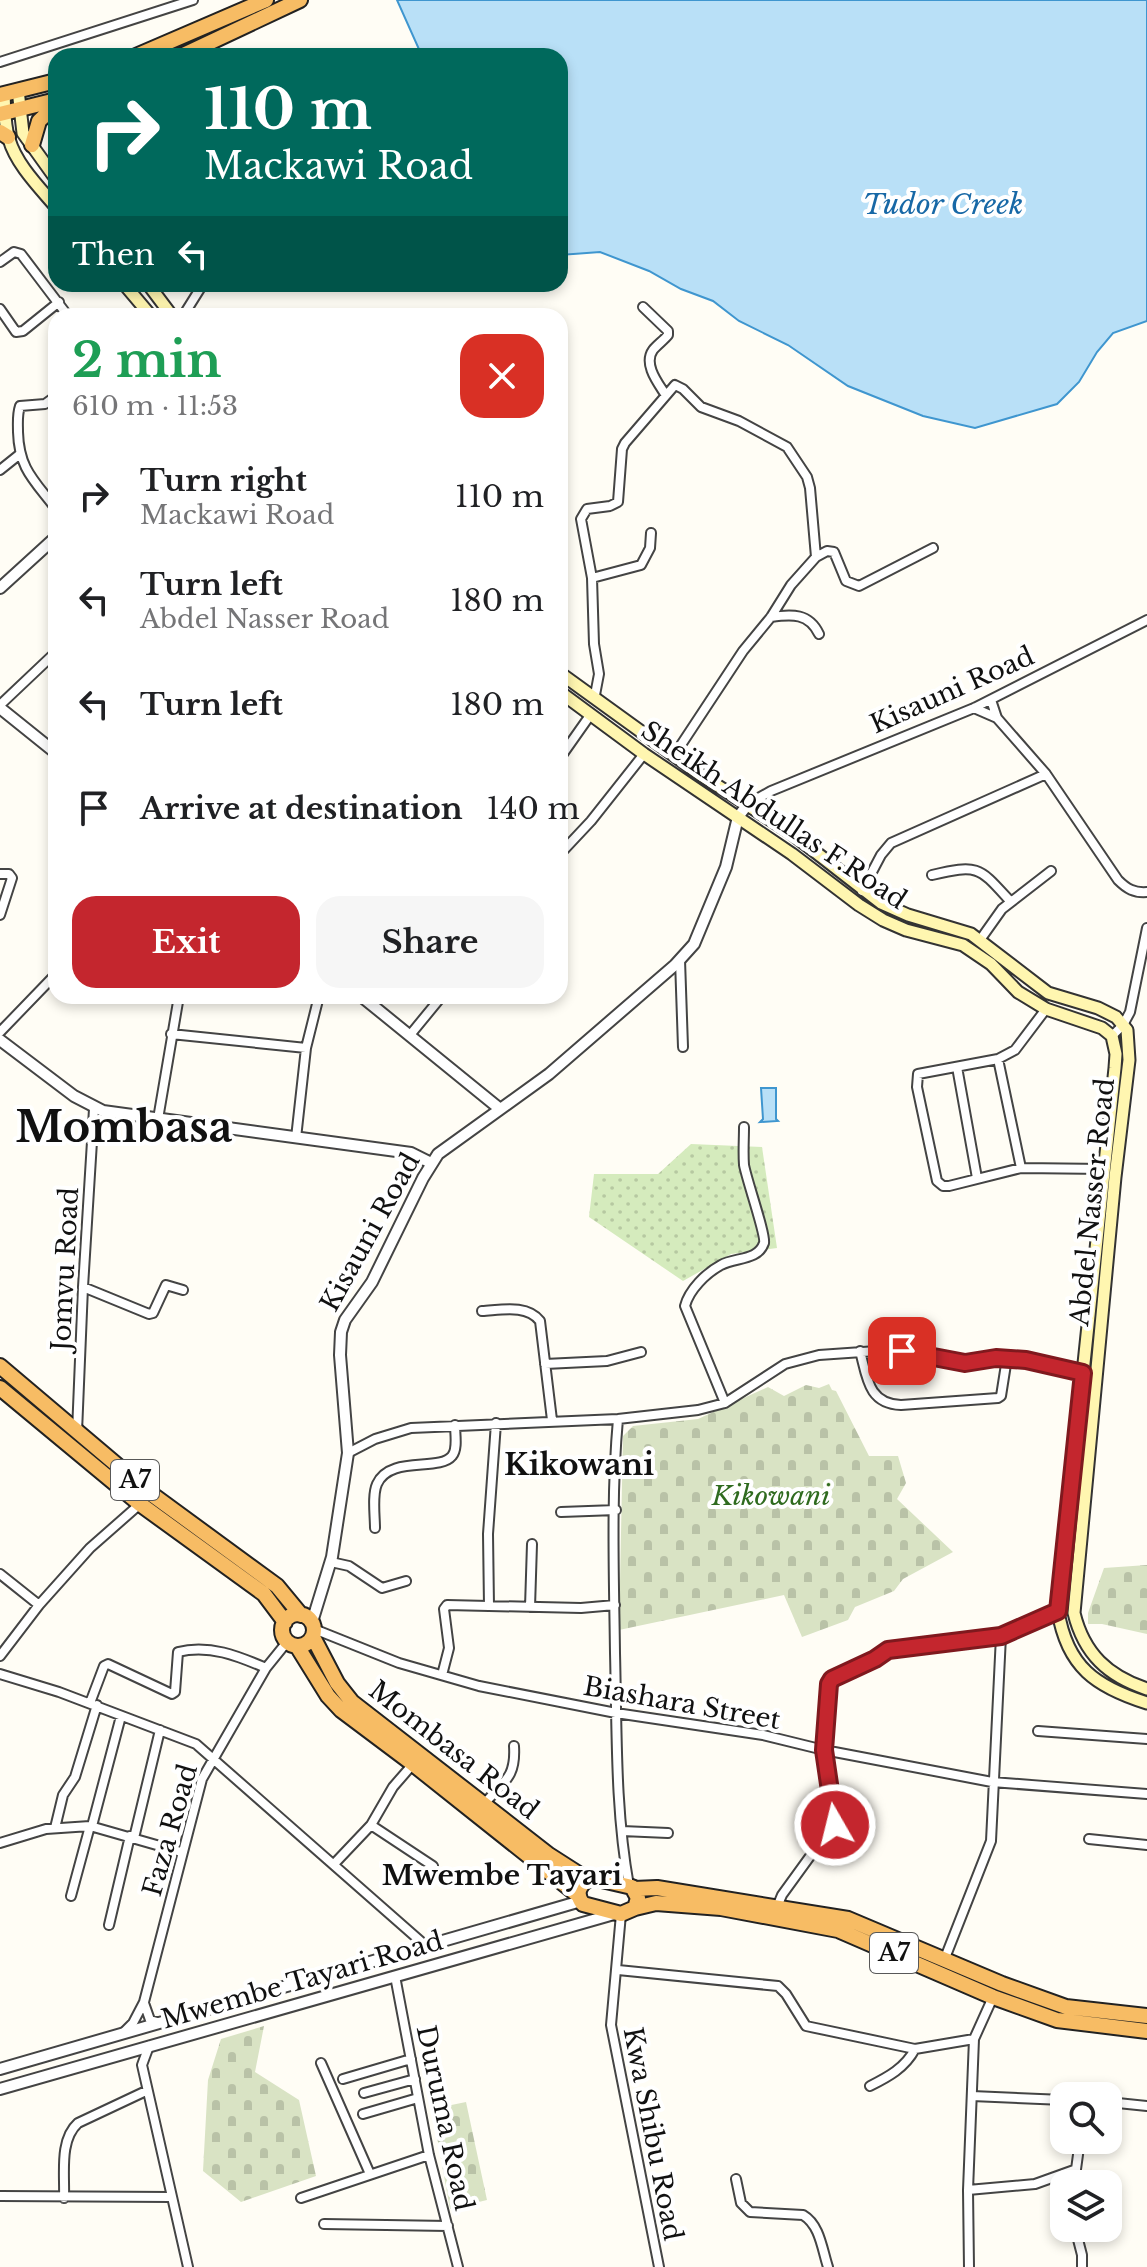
<!DOCTYPE html>
<meta charset="utf-8">
<style>
:root{--surface:#fff;--page:#f6f6f6;--text:#202124;--muted:#757577;--accent:#c4262e}
body{margin:0;font-family:"Libre Baskerville",serif;background:var(--page);color:var(--text);height:100vh;display:flex;flex-direction:column;font-size:30px;white-space:nowrap}
*{box-sizing:border-box;margin:0}
p{font-size:26px;color:var(--muted)}
.icon{flex:none;width:44px;height:44px;fill:none;stroke:currentColor;stroke-width:2;stroke-linecap:round;stroke-linejoin:round}
.map{position:relative;flex:1;overflow:hidden}
.sheet{position:absolute;left:48px;top:308px;width:520px;height:696px;display:flex;flex-direction:column;background:var(--surface);border-radius:24px;box-shadow:0 4px 12px #0003}
.sheet>*{flex:none}
.top-card{position:absolute;left:48px;top:48px;width:520px;height:244px;border-radius:24px;box-shadow:0 4px 12px #0003;background:#00695c;color:#fff;overflow:hidden}
.controls{position:absolute;left:1050px;top:2082px;display:grid;gap:16px}
.controls a{display:grid;place-items:center;width:72px;height:72px;border-radius:16px;background:var(--surface);box-shadow:0 4px 12px #0003;font-size:40px}
.pin{position:absolute;display:grid;place-items:center;width:68px;height:68px;color:#fff;margin:-34px;border-radius:16px;box-shadow:0 4px 12px #0006}
.me{position:absolute;width:88px;margin:-44px;rotate:352deg;stroke-linejoin:round;filter:drop-shadow(0 0 6px #0008)}
.turn{display:flex;align-items:center;gap:28px;height:168px;padding:0 24px;font-size:36px}
.turn .icon{width:104px;height:104px;stroke-width:2.5}
.turn b{display:block;font-size:56px;line-height:68px}
.then{display:flex;align-items:center;height:76px;padding:0 24px;background:#0003;gap:16px;font-size:30px}
.round{display:grid;place-items:center;flex:none;width:84px;height:84px;border-radius:24px;background:var(--page)}
.summary{display:flex;align-items:center;justify-content:space-between;height:136px;padding:0 24px}
h1{font-size:48px;font-weight:700;line-height:60px;color:#1e9e55}
.primary-button{display:flex;gap:16px;margin-top:auto;padding:16px 24px}
.primary-button a{flex:1;height:92px;border-radius:24px;background:var(--accent);color:#fff;font-size:32px;font-weight:700;line-height:92px;text-align:center}
.primary-button a+a{background:var(--page);color:var(--text)}
ul{padding:0;list-style:none}
li{display:flex;align-items:center;gap:24px;height:104px;padding:0 24px}
li div{flex:1}
li b{display:block;font-size:30px}
li em{font-style:normal}
.map>svg:first-child{display:block}
</style>
<div class="map">
<svg width="1147" height="2267" viewBox="0 0 1147 2267">
<defs>
<pattern id="grass-dots" width="8" height="8" patternUnits="userSpaceOnUse" patternTransform="scale(2)"><rect width="8" height="8" fill="#d5ebbd"/><path d="M2 2h.1M6 6h.1" fill="none" stroke="#b6c8a1" stroke-width="1.8" stroke-linecap="round"/></pattern>
<pattern id="cemetery-stones" width="16" height="16" patternUnits="userSpaceOnUse" patternTransform="scale(2)"><rect width="16" height="16" fill="#d9e3c4"/><path d="M2 7V4a2 2 0 0 1 4 0v3zM10 15v-3a2 2 0 0 1 4 0v3z" fill="#b9c2a7"/></pattern>
</defs>
<rect width="100%" height="100%" fill="#fffdf5"/>
<!-- grass -->
<path fill="url(#grass-dots)" d="M691,1144L762,1147L777,1248L731,1254L683,1281L589,1217L594,1174H658Z"/>
<!-- cemetery -->
<path fill="url(#cemetery-stones)" d="M829,1384L832,1390L836,1391L869,1456H898L906,1483L897,1499L953,1552L903,1579L894,1591L855,1607L848,1620L802,1637L784,1595L619,1630L623,1436L633,1426L698,1419L768,1387L784,1396L806,1385L819,1388Z
M1147,1565V1634L1102,1624H1088V1613L1104,1568Z
M264,2026L255,2072L299,2100L316,2176L241,2202L203,2171L208,2080L221,2039Z
M466,2102L487,2200L450,2209L432,2109Z"/>
<!-- water -->
<path fill="#b9e0f7" stroke="#3f96cf" stroke-width="2" d="M397,0H1147V321L1113,333L1097,352L1079,382L1057,404L975,428L923,416L848,386L788,345L739,321L713,301L681,289L649,271L600,252L560,255V56H422Z
M761,1088H776V1119L778,1121L760,1122L763,1119Z"/>
<g fill="none" stroke-linecap="round" stroke-linejoin="round">
<!-- minor casing -->
<g stroke="#444" stroke-width="12">
<path id="minor" d="M0,62L193,0
M0,262L14,252L21,254L68,316
M643,307L668,331V335C664,340 657,345 653,350C643,364 658,383 665,394
M0,309L16,332L23,331L59,302
M183,316L203,284
M56,396L45,404L20,406C17,415 18,423 18,432C19,469 34,480 56,509
M0,470L20,454
M592,578L641,565L650,548L651,533
M771,617C792,614 809,613 819,634
M595,695L599,674L594,644L592,578L581,519L587,509L610,506L618,502L622,449L625,443L675,385L683,389L701,407L739,421L787,447L807,477L810,488L816,557
M991,700L997,718L1046,774L1118,880C1127,889 1134,893 1147,892
M0,705L56,652
M974,708L997,718
M675,754L743,651L771,617L791,585L816,557L827,551L834,552L846,581L859,586L933,548
M560,758L591,714
M748,804L771,791L974,708L1147,620
M560,854L591,821L644,754
M0,874H9L12,878L0,915
M932,875C979,864 979,867 1010,901
M862,891L881,855L891,843L1046,774
M980,940L1002,909L1051,871
M680,960L683,1047
M1046,1009L1015,1050L998,1059L918,1074L917,1087L937,1181L943,1186H949L1021,1168L1105,1169
M0,1032L56,974
M171,1034L306,1048
M410,1035L442,996
M1112,1036L1123,1025L1130,1012L1147,928
M998,1059L1021,1168
M957,1067L977,1178
M158,1119L179,996
M296,1138L306,1048L319,996
M83,1287L149,1314L153,1313L166,1285L183,1290
M482,1311C501,1310 527,1304 540,1321L552,1420
M860,1351C867,1377 868,1404 901,1405L998,1398L1001,1396L1007,1358
M545,1364L607,1361L641,1352
M725,1403L685,1306C689,1290 706,1273 721,1265C735,1257 758,1261 764,1243C766,1235 747,1181 744,1165C743,1152 744,1140 744,1127
M618,1419C611,1496 614,1575 615,1653C617,1730 615,1809 629,1886
M77,1432L83,1287L94,1109
M348,1453L375,1439L411,1428L618,1419L698,1410L725,1403L785,1364L819,1355L891,1350L965,1363L1011,1358L1083,1373
M561,1512L616,1510
M375,1528C375,1516 372,1495 377,1484C390,1455 439,1472 452,1456C458,1449 455,1434 455,1425
M331,1562L349,1566L382,1588L406,1581
M0,1574L39,1605
M489,1606L488,1534L496,1423
M530,1607L532,1544
M314,1629L399,1663L479,1686L616,1713L763,1735L824,1750L992,1782L1147,1794
M0,1656L39,1605L90,1548L140,1504
M0,1674L59,1692L196,1744L426,1946
M442,1675L449,1648L444,1609L447,1605L581,1608L615,1605
M90,1703L104,1666L108,1664L172,1694L175,1692L178,1652C209,1644 238,1656 266,1668
M1038,1731L1147,1739
M484,1804C504,1781 516,1778 514,1746
M371,1825L433,1866
M92,1826L121,1716
M55,1828L63,1795L75,1777L97,1705
M622,1831L668,1833
M134,1838L160,1730
M1089,1839L1147,1845
M0,1843L46,1829L90,1826L181,1852
M334,1864L371,1825L393,1787L413,1764
M609,1882L625,1862
M71,1896L90,1826
M777,1907L782,1895L811,1855L835,1831L824,1750L829,1684L832,1679L875,1659L888,1650L1001,1636L1058,1611
M621,1914L611,2025L659,2267
M109,1925L130,1836
M945,1958L991,1841L1001,1636
M618,1970L778,1986L786,1994L806,2026L915,2049L974,2039
M395,1976L429,2155L458,2267
M144,2003L150,2020L161,2023
M123,2033L133,2023L144,2002L202,1779L266,1668L287,1642
M149,2046L142,2065L188,2267
M321,2063L370,2174
M343,2079L411,2059
M870,2086C888,2077 905,2068 915,2049
M364,2093L415,2079
M972,2096L1064,2100
M1108,2102L1147,2106
M363,2114L418,2098
M736,2179L741,2203L750,2212L803,2215C820,2225 822,2249 828,2267
M1074,2184L1080,2140
M968,2190L1035,2184L1074,2170
M0,2196L171,2197
M64,2198C65,2174 59,2140 78,2123L146,2091
M301,2198L429,2155
M324,2224L448,2226
M1075,2228L1082,2255V2267
M969,2267L968,2190L974,2039L993,1997"/>
</g>
<!-- tertiary casing -->
<g stroke="#444" stroke-width="14">
<path id="tertiary" d="M0,588L56,537
M0,708L56,753
M361,996L500,1109
M0,1040L74,1096L103,1111L411,1153L431,1163
M312,1622L332,1557L348,1453L340,1355L341,1332L345,1320L372,1282L423,1178L438,1154L549,1074L675,965L694,944L726,867L738,817L748,804
M0,2069L581,1901
M0,2089L614,1914"/>
</g>
<!-- secondary casing -->
<g stroke="#333" stroke-width="15">
<path id="secondary" d="M18,90L23,133L56,179
M4,94C5,109 4,125 9,139C16,164 39,187 56,207
M124,284L151,316
M148,284L172,316
M560,673L701,775L791,833L881,903L908,915L971,934L1048,993L1098,1008L1116,1017L1127,1030L1129,1060L1115,1177L1074,1613C1084,1654 1108,1676 1147,1689
M560,692L644,754L792,854L859,905L883,920L906,930L963,945L991,964L1018,992L1046,1009L1102,1028L1112,1036L1116,1054L1115,1068L1058,1611C1067,1667 1096,1687 1147,1703"/>
</g>
<!-- trunk casing -->
<g stroke="#222" stroke-width="18">
<path id="trunk" d="M136,56L266,0
M181,56L300,0
M0,95L56,81
M0,114L56,100
M0,132L8,137
M32,145L39,121L56,105
M0,1366L150,1493L277,1586L301,1615
M0,1388L140,1504L264,1594L285,1622
M282 1630a16 16 0 1 1 32 0a16 16 0 1 1-32 0Z
M313,1637L337,1683L352,1702L549,1855L588,1880
M297,1646L328,1696L341,1710L413,1764L579,1896
M593,1878L632,1887L638,1898L635,1908L621,1914L583,1904C574,1893 580,1882 593,1878Z
M634,1889L657,1888L848,1919L1002,1984L1066,2007L1147,2016
M635,1908L656,1903L721,1908L838,1930L993,1997L1057,2020L1147,2031"/>
</g>
<!-- minor -->
<use href="#minor" stroke="#fff" stroke-width="8"/>
<!-- tertiary -->
<use href="#tertiary" stroke="#fff" stroke-width="10"/>
<!-- secondary -->
<use href="#secondary" stroke="#fff6b0" stroke-width="11"/>
<!-- trunk -->
<use href="#trunk" stroke="#f7bc64" stroke-width="14"/>
</g>
<g fill="none" stroke-linecap="round" stroke-linejoin="round">
<!-- route casing -->
<g stroke="#7f191e" stroke-width="20">
<path id="route" d="M835,1825L824,1750L829,1684L832,1679L875,1659L888,1650L1001,1636L1058,1611L1083,1373L1026,1360L996,1358L965,1363L902,1351"/>
</g>
<!-- route -->
<use href="#route" stroke="#c4262e" stroke-width="14"/>
</g>
<g text-anchor="middle" stroke-width="8" stroke-linejoin="round" paint-order="stroke">
<!-- shield labels -->
<g fill="#fff" stroke="#585858" stroke-width="2">
<rect x="111" y="1460" width="48" height="40" rx="6"/>
<rect x="870" y="1933" width="48" height="40" rx="6"/>
</g>
<g font-size="24" font-weight="bold" fill="#111">
<text x="135" y="1488">A7</text>
<text x="894" y="1961">A7</text>
</g>
<!-- street labels -->
<g font-size="26" fill="#111" stroke="#fff">
<text transform="translate(952 690) rotate(-24)" y="9">Kisauni Road</text>
<text transform="translate(774 815) rotate(34)" y="9">Sheikh Abdullas F.Road</text>
<text transform="translate(1092 1202) rotate(-84)" y="9">Abdel Nasser Road</text>
<text transform="translate(370 1232) rotate(-61)" y="9">Kisauni Road</text>
<text transform="translate(65 1269) rotate(-87)" y="9">Jomvu Road</text>
<text transform="translate(682 1703) rotate(10)" y="9">Biashara Street</text>
<text transform="translate(454 1750) rotate(38)" y="9">Mombasa Road</text>
<text transform="translate(170 1830) rotate(-74)" y="9">Faza Road</text>
<text transform="translate(302 1980) rotate(-16)" y="9">Mwembe Tayari Road</text>
<text transform="translate(445 2118) rotate(78)" y="9">Duruma Road</text>
<text transform="translate(653 2134) rotate(79)" y="9">Kwa Shibu Road</text>
</g>
<!-- park labels -->
<g font-size="26" font-style="italic" fill="#2f6b1f" stroke="#fff">
<text x="771" y="1505">Kikowani</text>
</g>
<!-- water labels -->
<g font-size="28" font-style="italic" fill="#1768a6" stroke="#fff">
<text x="943" y="214">Tudor Creek</text>
</g>
<!-- neighbourhood labels -->
<g font-size="28" font-weight="bold" fill="#111" stroke="#fff">
<text x="502" y="1885">Mwembe Tayari</text>
</g>
<!-- quarter labels -->
<g font-size="30" font-weight="bold" fill="#111" stroke="#fff">
<text x="579" y="1475">Kikowani</text>
</g>
<!-- town labels -->
<g font-size="42" font-weight="bold" fill="#111" stroke="#fff">
<text x="124" y="1142">Mombasa</text>
</g>
</g>
</svg>
<div class="controls">
<a><svg class="icon" aria-label="search" viewBox="0 0 24 24"><circle cx="10" cy="10" r="6"/><path d="M15 15l6 6"/></svg></a>
<a><svg class="icon" aria-label="layers" viewBox="0 0 24 24"><path d="M12 4l9 5-9 5-9-5zM3 14l9 5 9-5"/></svg></a>
</div>
<div class="pin" style="left:902px;top:1351px;background:#d93025"><svg class="icon" aria-label="arrive" viewBox="0 0 24 24"><path d="M6 21V4h12l-3 4 3 4H6"/></svg></div>
<svg class="me" style="left:835px;top:1825px" viewBox="-20 -20 40 40"><circle r="17" fill="#c4262e" stroke="#fff" stroke-width="3"/><path d="M0-11L8 9 0 5-8 9z" fill="#fff"/></svg>
<div class="top-card">
<div class="turn"><svg class="icon" aria-label="right" viewBox="0 0 24 24"><path d="M7 20v-9h11M14 6l5 5-5 5"/></svg><div><b>110 m</b>Mackawi Road</div></div>
<div class="then">Then<svg class="icon" aria-label="left" viewBox="0 0 24 24"><path d="M17 20v-9H6M10 6l-5 5 5 5"/></svg></div>
</div>
<section class="sheet">
<div class="summary"><div><h1>2 min</h1><p>610 m · 11:53</p></div><a class="round" style="background:#d93025;color:#fff"><svg class="icon" aria-label="close" viewBox="0 0 24 24"><path d="M6 6l12 12M18 6L6 18"/></svg></a></div>
<ul>
<li><svg class="icon" aria-label="right" viewBox="0 0 24 24"><path d="M7 20v-9h11M14 6l5 5-5 5"/></svg><div><b>Turn right</b><p>Mackawi Road</p></div><em>110 m</em></li>
<li><svg class="icon" aria-label="left" viewBox="0 0 24 24"><path d="M17 20v-9H6M10 6l-5 5 5 5"/></svg><div><b>Turn left</b><p>Abdel Nasser Road</p></div><em>180 m</em></li>
<li><svg class="icon" aria-label="left" viewBox="0 0 24 24"><path d="M17 20v-9H6M10 6l-5 5 5 5"/></svg><div><b>Turn left</b></div><em>180 m</em></li>
<li><svg class="icon" aria-label="arrive" viewBox="0 0 24 24"><path d="M6 21V4h12l-3 4 3 4H6"/></svg><div><b>Arrive at destination</b></div><em>140 m</em></li>
</ul>
<div class="primary-button"><a>Exit</a><a>Share</a></div>
</section>
</div>
